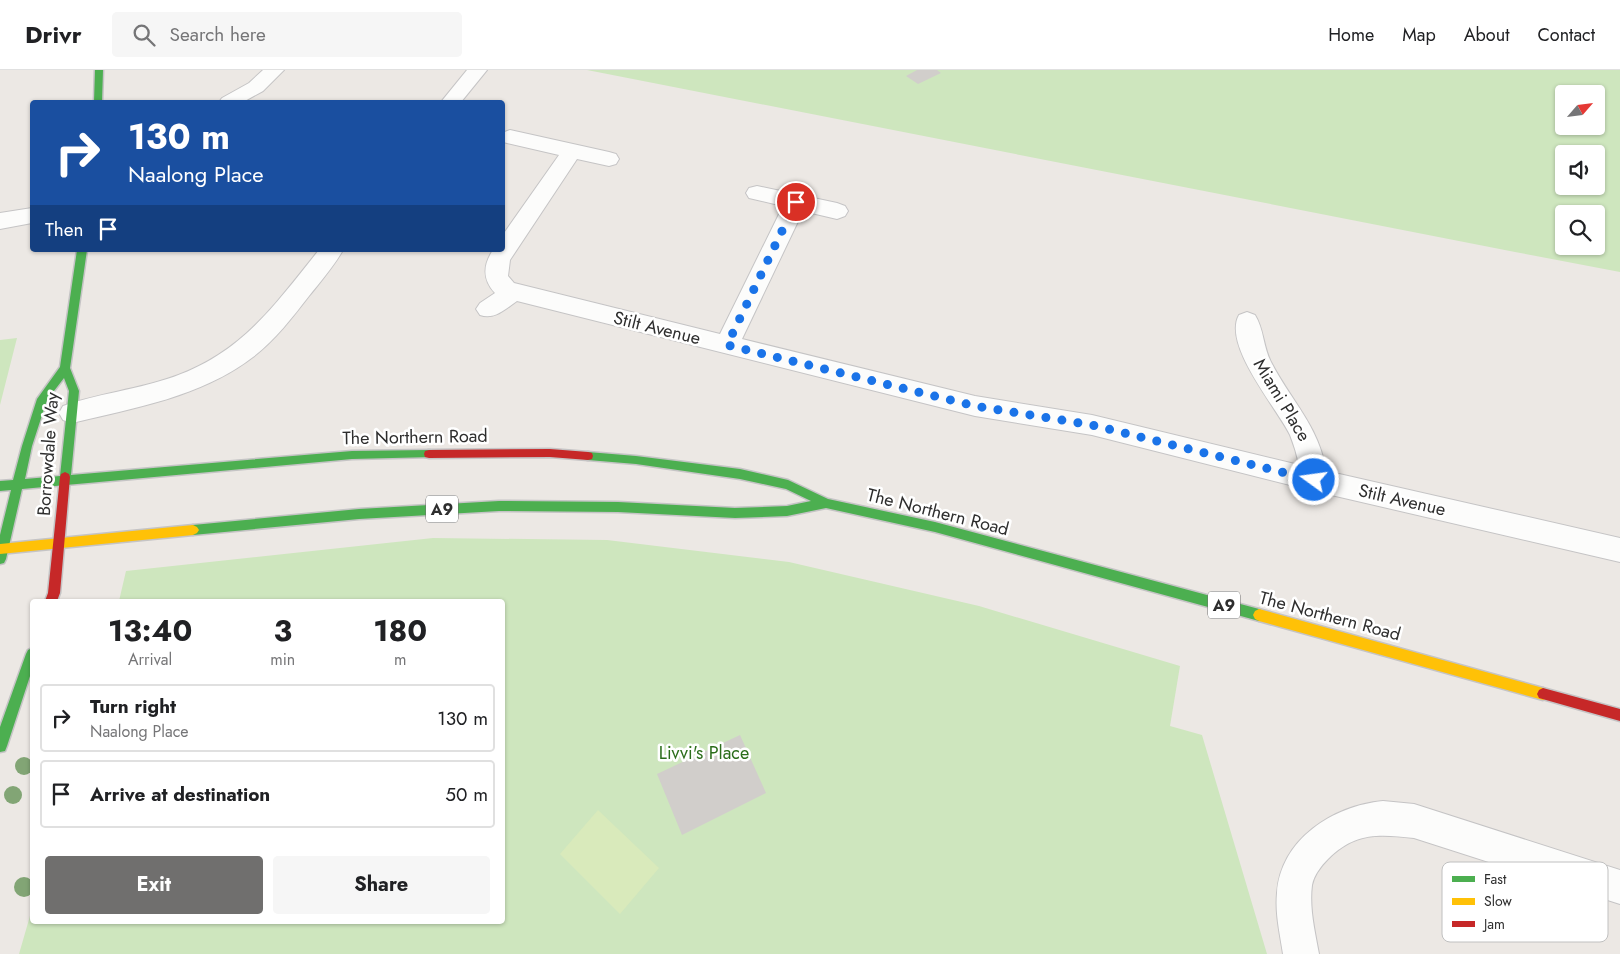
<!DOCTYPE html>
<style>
:root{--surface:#fff;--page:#f6f6f6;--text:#202124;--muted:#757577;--line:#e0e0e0;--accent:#706f6e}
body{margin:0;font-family:Jost,sans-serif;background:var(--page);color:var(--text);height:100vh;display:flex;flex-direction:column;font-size:19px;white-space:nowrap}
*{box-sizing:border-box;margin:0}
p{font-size:16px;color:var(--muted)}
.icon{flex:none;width:28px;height:28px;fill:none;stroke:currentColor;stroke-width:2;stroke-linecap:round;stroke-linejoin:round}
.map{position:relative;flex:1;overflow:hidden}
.drawer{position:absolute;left:30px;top:529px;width:475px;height:325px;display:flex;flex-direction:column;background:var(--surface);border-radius:5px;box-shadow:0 1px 4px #0004}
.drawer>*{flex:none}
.banner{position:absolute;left:30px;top:30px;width:475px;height:152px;border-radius:5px;box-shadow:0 1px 4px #0004;background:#1a4fa0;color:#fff;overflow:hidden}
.needle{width:32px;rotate:62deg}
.tools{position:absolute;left:1555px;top:15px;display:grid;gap:10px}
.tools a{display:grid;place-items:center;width:50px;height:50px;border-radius:5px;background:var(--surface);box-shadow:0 1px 4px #0004;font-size:25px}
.pin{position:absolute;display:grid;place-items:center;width:42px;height:42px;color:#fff;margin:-21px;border:2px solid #fff;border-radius:50%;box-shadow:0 1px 5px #0007}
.me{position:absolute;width:55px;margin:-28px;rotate:284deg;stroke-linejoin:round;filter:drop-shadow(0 0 4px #0008)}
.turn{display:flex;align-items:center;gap:18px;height:105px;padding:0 15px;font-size:22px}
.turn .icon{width:65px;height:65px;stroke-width:2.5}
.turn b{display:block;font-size:35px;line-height:42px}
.then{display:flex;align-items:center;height:48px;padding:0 15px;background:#0003;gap:10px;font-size:19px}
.eta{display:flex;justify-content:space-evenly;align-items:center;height:85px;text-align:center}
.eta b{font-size:30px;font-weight:700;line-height:35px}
.button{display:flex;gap:10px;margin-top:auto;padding:10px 15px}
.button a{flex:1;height:58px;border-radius:5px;background:var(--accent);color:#fff;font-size:20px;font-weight:700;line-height:58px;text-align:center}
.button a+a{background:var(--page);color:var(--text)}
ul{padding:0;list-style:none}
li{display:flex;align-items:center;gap:15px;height:68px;margin:0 10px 8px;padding:0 5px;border:2px solid var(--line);border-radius:5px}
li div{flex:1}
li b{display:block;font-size:19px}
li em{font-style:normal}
header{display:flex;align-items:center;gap:30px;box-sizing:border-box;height:70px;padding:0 25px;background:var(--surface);border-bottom:1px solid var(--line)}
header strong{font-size:24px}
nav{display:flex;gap:28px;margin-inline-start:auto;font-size:18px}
.search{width:350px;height:45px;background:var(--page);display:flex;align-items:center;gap:12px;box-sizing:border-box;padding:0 18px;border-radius:5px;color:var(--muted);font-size:19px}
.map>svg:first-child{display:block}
</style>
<header>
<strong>Drivr</strong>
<div class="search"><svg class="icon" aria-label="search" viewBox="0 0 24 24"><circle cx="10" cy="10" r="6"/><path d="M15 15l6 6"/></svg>Search here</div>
<nav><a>Home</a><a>Map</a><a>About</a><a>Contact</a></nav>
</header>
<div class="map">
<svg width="1620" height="884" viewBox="0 0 1620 884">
<rect width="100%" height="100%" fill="#ece8e4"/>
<!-- green -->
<path fill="#cee6be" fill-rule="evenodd" d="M587,0H1620V202L1515,182ZM1564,24H1596V56H1564ZM1564,84H1596V116H1564ZM1564,144H1596V176H1564Z
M17,268L0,335V270Z
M433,468L607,470L789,492L979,536L1180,596L1170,656L1202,665L1267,884H19L32,839V851H502V531H119L126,501Z"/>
<!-- pitch -->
<path fill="#d9eabb" d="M598,740L659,798L620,844L560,784Z"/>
<!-- building -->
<path fill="#d1cecb" d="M917,0H937L941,3L918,14L906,6Z
M740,665L766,723L682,765L657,704Z"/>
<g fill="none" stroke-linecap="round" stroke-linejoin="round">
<!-- street casing -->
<g stroke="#c5c4c5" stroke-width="2">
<path id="street" d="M263,0H284L263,21L243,32H219L222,28L249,13Z
M467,0H487L461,32H441Z
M510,60L609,82L616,84L619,89L616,94L609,96L577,89L510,190L508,206L514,213L720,264L783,136L749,128L746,123L749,118L757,116L837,133L845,136L848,141L845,146L837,149L803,141L742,269L975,326L1092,345L1299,395C1297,385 1294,375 1290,365C1277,338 1222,275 1239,245L1247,242L1255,245C1264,259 1263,277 1271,292C1291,331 1319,356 1326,401L1620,468V492L1314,421L1092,365L975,346L517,231C505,239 495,250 480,245L476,239L480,233L495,223C482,209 483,195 493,180H502V166L559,85L503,72L502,63Z
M32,138V153L0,159V143Z
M319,180H343C334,196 321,211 309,226C292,248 275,270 253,287C201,327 134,338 72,353L63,350L59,343L63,336C97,324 133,320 167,309C241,285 273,237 319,180Z
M1383,731L1414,734L1620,800V834L1414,768C1379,764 1355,762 1328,789C1321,796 1314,805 1312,815C1309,838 1315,862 1319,884H1283C1280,864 1275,844 1277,823C1281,769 1333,736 1383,731Z"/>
</g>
<!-- fast casing -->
<g stroke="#c5c4c5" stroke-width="3">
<path id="fast" d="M95,0H103L102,32H94Z
M77,180H87L70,298L79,321L71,405L352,381L429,380L433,381L434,384L433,387L352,389L22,419L6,489L4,493L0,494V465L11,420L0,421V411L13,410L22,376L37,329L60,297ZM64,308L69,321L60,406L25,409L32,376L47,330Z
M588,382L636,386L740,399L788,410L828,429L935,452L1259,539L1263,541L1265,545L1263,549L1259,551L935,462L826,438L787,446L735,448L618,442L499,441L359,449L193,465L189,463L187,460L189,457L193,455L359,439L499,431L618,432L735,438L787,436L811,431L786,419L740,409L636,394L588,390L584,389L583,386L584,383Z
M32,578V600L7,676L5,681L0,682V657L26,584L28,580Z"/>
</g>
<!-- slow casing -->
<g stroke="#c5c4c5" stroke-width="3">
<path id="slow" d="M193,455L197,457L199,460L197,463L193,465L0,484V474Z
M1259,539L1543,618L1547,620L1549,624L1547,628L1543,630L1259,551L1255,549L1253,545L1255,541Z"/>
</g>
<!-- jam casing -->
<g stroke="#c5c4c5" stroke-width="3">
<path id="jam" d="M550,379L588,382L592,383L593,386L592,389L588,390L550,387L429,388L425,387L424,384L425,381L429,380Z
M65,402L69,404L70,407L60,523L57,531H45L48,523L60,407L61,404Z
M1543,618L1620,639V651L1539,628L1537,624L1539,620Z"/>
</g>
<!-- street -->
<use href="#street" fill="#fcfcfb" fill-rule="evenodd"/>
<!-- fast -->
<use href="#fast" fill="#4caf50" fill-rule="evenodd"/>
<!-- slow -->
<use href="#slow" fill="#ffc107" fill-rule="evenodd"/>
<!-- jam -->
<use href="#jam" fill="#c62828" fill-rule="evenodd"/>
</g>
<!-- trees -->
<g fill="#82a575">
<circle cx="24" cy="696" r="9"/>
<circle cx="13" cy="725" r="9"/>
<circle cx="24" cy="817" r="10"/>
</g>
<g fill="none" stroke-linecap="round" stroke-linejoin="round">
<!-- route -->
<path stroke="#1a73e8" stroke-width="9" stroke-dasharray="0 16.2" d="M796,132L727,275L975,336L1092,355L1314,410"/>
</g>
<g text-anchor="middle" stroke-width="5" stroke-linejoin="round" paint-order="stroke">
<!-- shield labels -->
<g fill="#fff" stroke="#6d6d6d" stroke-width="1">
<rect x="426" y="425.5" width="32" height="27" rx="4"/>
<rect x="1208" y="521.5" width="32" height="27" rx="4"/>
</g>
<g font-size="16" font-weight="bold" fill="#2e2e2e">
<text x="442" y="445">A9</text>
<text x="1224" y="541">A9</text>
</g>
<!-- street labels -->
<g font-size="18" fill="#2e2e2e" stroke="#fff">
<text transform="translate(657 258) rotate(14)" y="6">Stilt Avenue</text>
<text transform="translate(1282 330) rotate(59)" y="6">Miami Place</text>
<text transform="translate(415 367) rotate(-1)" y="6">The Northern Road</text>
<text transform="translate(48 384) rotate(-86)" y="6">Borrowdale Way</text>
<text transform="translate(1402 430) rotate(13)" y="6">Stilt Avenue</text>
<text transform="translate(938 442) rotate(14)" y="6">The Northern Road</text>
<text transform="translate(1330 546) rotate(15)" y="6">The Northern Road</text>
</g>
<!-- park labels -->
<g font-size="18" fill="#2c6e1b" stroke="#fff">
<text x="704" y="689">Livvi's Place</text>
</g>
</g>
<!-- legend -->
<rect x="1442" y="792" width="166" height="80" rx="8" fill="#fff" stroke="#c0c0c0" stroke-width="1"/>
<rect x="1452" y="806" width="23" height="6" fill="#4caf50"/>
<rect x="1452" y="828" width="23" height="7" fill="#ffc107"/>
<rect x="1452" y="851" width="23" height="6" fill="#c62828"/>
<g font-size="14" fill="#2e2e2e">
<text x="1484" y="814">Fast</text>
<text x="1484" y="836">Slow</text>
<text x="1484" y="859">Jam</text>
</g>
</svg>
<div class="tools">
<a><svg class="needle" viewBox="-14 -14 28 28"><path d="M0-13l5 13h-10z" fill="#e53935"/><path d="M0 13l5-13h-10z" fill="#757577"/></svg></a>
<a><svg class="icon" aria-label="sound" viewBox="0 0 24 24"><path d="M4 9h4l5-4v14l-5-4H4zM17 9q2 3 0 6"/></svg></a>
<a><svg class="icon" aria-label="search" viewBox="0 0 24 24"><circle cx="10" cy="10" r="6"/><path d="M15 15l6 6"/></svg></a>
</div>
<div class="pin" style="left:796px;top:132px;background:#d93025"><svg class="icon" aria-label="arrive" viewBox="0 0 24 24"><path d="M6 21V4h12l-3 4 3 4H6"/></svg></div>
<svg class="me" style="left:1314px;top:410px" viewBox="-20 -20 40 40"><circle r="17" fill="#1a73e8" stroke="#fff" stroke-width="3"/><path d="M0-11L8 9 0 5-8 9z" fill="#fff"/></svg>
<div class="banner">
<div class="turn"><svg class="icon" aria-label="right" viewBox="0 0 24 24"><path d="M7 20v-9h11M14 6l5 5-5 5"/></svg><div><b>130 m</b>Naalong Place</div></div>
<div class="then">Then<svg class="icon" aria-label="arrive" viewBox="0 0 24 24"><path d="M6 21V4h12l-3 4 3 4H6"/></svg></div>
</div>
<section class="drawer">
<div class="eta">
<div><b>13:40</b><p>Arrival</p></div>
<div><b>3</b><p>min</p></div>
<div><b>180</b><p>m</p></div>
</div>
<ul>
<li><svg class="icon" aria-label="right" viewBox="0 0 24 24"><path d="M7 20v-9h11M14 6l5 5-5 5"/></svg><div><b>Turn right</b><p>Naalong Place</p></div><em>130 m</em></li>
<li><svg class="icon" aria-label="arrive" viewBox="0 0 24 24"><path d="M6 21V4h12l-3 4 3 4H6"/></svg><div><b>Arrive at destination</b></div><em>50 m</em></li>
</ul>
<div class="button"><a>Exit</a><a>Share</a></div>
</section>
</div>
